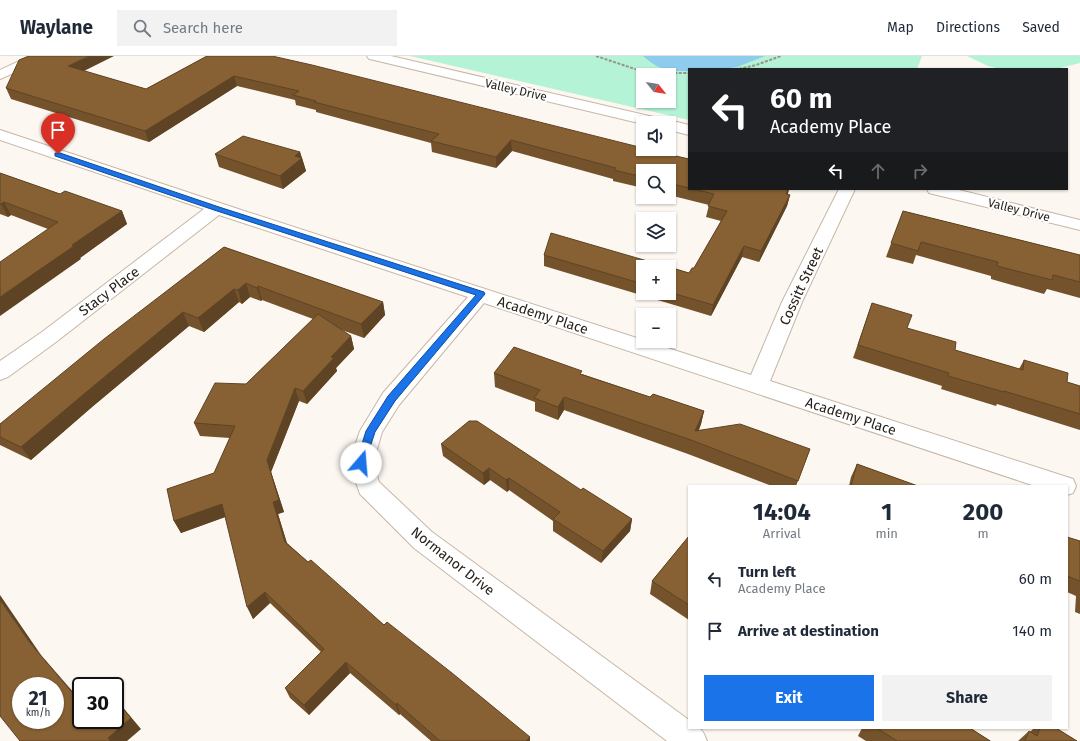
<!DOCTYPE html>
<meta charset="utf-8">
<style>
:root{--surface:#fff;--page:#f2f2f3;--text:#1f2937;--muted:#747a83;--line:#e0e1e3;--accent:#1a73e8}
body{margin:0;font-family:"Fira Sans",sans-serif;background:var(--page);color:var(--text);height:100vh;display:flex;flex-direction:column;font-size:15px;white-space:nowrap}
*{box-sizing:border-box;margin:0}
p{font-size:13px;color:var(--muted)}
.icon{flex:none;width:22px;height:22px;fill:none;stroke:currentColor;stroke-width:2;stroke-linecap:round;stroke-linejoin:round}
.map{position:relative;flex:1;overflow:hidden}
.sheet{position:absolute;left:688px;top:429px;width:380px;height:244px;display:flex;flex-direction:column;background:var(--surface);border-radius:0px;box-shadow:0 1px 3px #0004}
.sheet>*{flex:none}
.banner{position:absolute;left:688px;top:12px;width:380px;height:122px;border-radius:0px;box-shadow:0 1px 3px #0004;background:#202124;color:#fff;overflow:hidden}
.needle{width:26px;rotate:120deg}
.fabs{position:absolute;left:636px;top:12px;display:grid;gap:8px}
.fabs a{display:grid;place-items:center;width:40px;height:40px;border-radius:0px;background:var(--surface);box-shadow:0 1px 3px #0004;font-size:20px}
.speed{position:absolute;left:12px;top:621px;display:flex;gap:8px;font-size:20px;font-weight:700;text-align:center}
.speed>*{display:grid;place-content:center;width:52px;height:52px;border-radius:50%;background:var(--surface);box-shadow:0 1px 3px #0004;line-height:1}
.speed small{font-size:10px;font-weight:400}
.speed .limit{border:2px solid #111;border-radius:6px;background:#fff;color:#111}
.pin{position:absolute;display:grid;place-items:center;width:34px;height:34px;color:#fff;margin:-41px -17px;border-radius:50% 50% 50% 0;rotate:-45deg;box-shadow:0 0 4px #0007}
.pin .icon{rotate:45deg}
.me{position:absolute;width:44px;margin:-22px;rotate:18deg;stroke-linejoin:round;filter:drop-shadow(0 0 3px #0008)}
.turn{display:flex;align-items:center;gap:14px;height:84px;padding:0 16px;font-size:18px}
.turn .icon{width:52px;height:52px;stroke-width:2.5}
.turn b{display:block;font-size:28px;line-height:34px}
.lanes{display:flex;align-items:center;height:38px;padding:0 16px;background:#0003;justify-content:center;gap:20px;direction:ltr}
.lanes .off{opacity:.35}
.eta{display:flex;justify-content:space-evenly;align-items:center;height:68px;text-align:center}
.eta b{font-size:24px;font-weight:700;line-height:28px}
.action{display:flex;gap:8px;margin-top:auto;padding:8px 16px}
.action a{flex:1;height:46px;border-radius:0px;background:var(--accent);color:#fff;font-size:16px;font-weight:700;line-height:46px;text-align:center}
.action a+a{background:var(--page);color:var(--text)}
ul{padding:0;list-style:none}
li{display:flex;align-items:center;gap:12px;height:52px;padding:0 16px}
li div{flex:1}
li b{display:block;font-size:15px}
li em{font-style:normal}
header{display:flex;align-items:center;gap:24px;box-sizing:border-box;height:56px;padding:0 20px;background:var(--surface);border-bottom:1px solid var(--line)}
header strong{font-size:19px}
nav{display:flex;gap:22px;margin-inline-start:auto;font-size:14px}
.search{width:280px;height:36px;background:var(--page);display:flex;align-items:center;gap:10px;box-sizing:border-box;padding:0 14px;border-radius:0px;color:var(--muted);font-size:15px}
.map>svg:first-child{display:block}
</style>
<header>
<strong>Waylane</strong>
<div class="search"><svg class="icon" aria-label="search" viewBox="0 0 24 24"><circle cx="10" cy="10" r="6"/><path d="M15 15l6 6"/></svg>Search here</div>
<nav><a>Map</a><a>Directions</a><a>Saved</a></nav>
</header>
<div class="map">
<svg width="1080" height="685" viewBox="0 0 1080 685">
<rect width="100%" height="100%" fill="#fdf7f1"/>
<!-- green -->
<path fill="#b4f3d5" fill-rule="evenodd" d="M410,0H922L917,13H689V64ZM643,19H669V45H643Z
M967,0H1080V7L1056,13H1000L988,10Z"/>
<!-- water -->
<path fill="#8ecced" d="M643,0H765L737,11L721,13H689V15C666,15 661,15 643,0Z"/>
<g fill="none" stroke-linecap="round" stroke-linejoin="round">
<!-- minor casing -->
<g stroke="#c6b7a7" stroke-width="2">
<path id="minor" d="M30,0H48L46,3L0,23V14Z
M0,74L223,148L751,319L782,246L839,133H855L802,246L770,325L1073,423L1076,430L1073,437L1067,439V430H1035L484,247L399,349L382,376L373,407L379,426L432,476L689,664V672C703,672 702,673 707,685H667L414,492L360,438L349,407L360,375L383,337L468,241L219,159L56,286L8,321L0,324V305L42,276L204,153L0,84Z"/>
</g>
<!-- secondary casing -->
<g stroke="#c6b7a7" stroke-width="2">
<path id="secondary" d="M367,0H391L658,62L665,66L669,64L689,69V79L669,74V67L643,68L374,4L369,3Z
M927,133H955L1080,164V174L929,137Z"/>
</g>
<!-- path -->
<path stroke="#98938d" stroke-width="2" stroke-dasharray="3 1.5" stroke-linecap="butt" d="M596,0L647,17H689
M739,13L756,9L781,0"/>
<!-- minor -->
<use href="#minor" fill="#fff" fill-rule="evenodd"/>
<!-- secondary -->
<use href="#secondary" fill="#fff" fill-rule="evenodd"/>
</g>
<!-- wall -->
<path fill="#74532c" d="M207,0L643,92L689,103V133H789L788,138L790,139L787,150L759,206L742,201L711,260L544,210V199L643,211V237H669V211L689,217L694,212L721,165L706,161L709,149L669,139V115H643V132L613,125V123L512,95L496,112L432,96L431,87L316,56V54L296,49L295,44L237,30L149,86L11,43L6,32L84,15L146,33Z
M300,96L302,102L306,115L283,133L219,111L215,98Z
M0,117L60,138L122,155L127,168L80,202L81,203L48,173L11,159L8,161L0,158Z
M903,155L1080,199V242L1047,233L1044,238L991,223V220L916,199L913,208L886,201Z
M224,191L383,246L385,259L364,282L339,273L351,280L354,293L336,312L337,315L307,348L299,345L271,416L284,456L278,458L287,487L308,506L384,569L530,685H431L400,658L399,659L350,617L309,659L290,642L285,632L321,596L270,547L253,563L225,461L181,477L174,465L214,417L230,382L200,380L194,367L246,328L313,263L262,244L261,245L250,241L242,248L239,246L204,276L189,270L92,351L31,404L0,389V368Z
M872,247L907,272L955,294L1019,313L1024,304L1067,326L1080,330V374L997,348L996,350L941,333L942,330L853,302Z
M494,317L582,318L650,341L704,355L701,368L699,374L810,393L796,430H772L688,398L564,354L558,364L535,355V346L495,331Z
M441,388L581,434L632,463L630,475L601,507L553,475V465L509,434L507,436L490,424L484,429L443,400Z
M857,408L918,430H849L851,421Z
M689,480V564L650,538L652,525Z
M1067,481L1080,485V558L1075,556L1076,540L1067,536Z
M862,672H970L991,685H866L858,680Z
M1034,672H1056L1077,685H1018L1029,675L1030,676Z"/>
<!-- shaded-wall -->
<path fill="#5e4424" d="M89,0H114L72,21L68,10Z
M234,20L237,30L149,86L145,75Z
M511,84L512,95L496,112V101Z
M300,96L302,103V102L306,115L283,133L280,120L295,100Z
M788,133H789L787,140L786,138Z
M790,139L787,150L759,206L761,195Z
M4,146L11,159L8,161L1,148Z
M122,155L127,168L80,202L81,203L0,260V241L72,189Z
M744,190L742,201L711,260L713,249Z
M246,227L250,241L242,248L238,234Z
M258,230L262,244L261,245L257,232Z
M234,233L239,246L204,276L198,262Z
M383,246L385,259L364,282L361,268Z
M183,256L189,270L92,351L31,404L21,391L84,338Z
M351,280L354,293L336,312L337,315L307,348L303,335L331,301Z
M295,332L299,345L271,416L284,456L278,458L290,498L285,486L273,446L267,404Z
M564,341V354L558,364V351Z
M704,355L701,368L694,385L695,375Z
M489,412L490,424L484,429L483,417Z
M509,422V434L507,436L506,424Z
M222,448L228,460L181,477L174,465Z
M632,463L630,475L601,507L603,495Z
M265,536L270,547L253,563L247,551Z
M0,539L41,599L81,645V647L30,587L0,544Z
M346,606L350,617L309,659L304,649Z
M397,647L400,658L399,659L396,649Z
M120,648L141,673L127,685H110L108,682Z
M530,681V685H526Z"/>
<!-- building -->
<path fill="#876133" stroke="#5e4424" fill-rule="evenodd" d="M29,0H89L68,10L146,33L207,0H272L312,9L643,92V93H645L689,103V132L669,127V115H643V121L614,114L616,112L511,84L496,101L431,85L439,78L314,46L316,45L293,39L299,35L234,20L145,75L6,32L19,4Z
M243,80L300,96L295,100L302,102L280,120L215,98Z
M0,117L60,138L65,135L122,155L72,189L74,190L0,241V206L58,166L4,146L1,148H0Z
M693,133H788L786,138L790,139L761,195L744,190L713,249L669,236V211L689,217L692,212H694L727,155L708,150L714,138Z
M903,155L1080,199V226L1053,219L1052,224L997,210L998,206L921,186L918,195L891,187Z
M551,177L668,211H643V228L544,199Z
M224,191L383,246L361,268L258,230L257,232L246,227L238,234L234,233L198,262L183,256L84,338L21,391L0,381V368L104,283Z
M872,247L912,259L907,272L956,286L955,294L1023,314L1024,304L1068,317L1067,326L1080,330V358L1004,335V336L948,320L949,317L858,289Z
M318,258L351,280L331,301L334,302L303,335L295,332L267,404L279,444L273,446L285,486L308,506L311,504L384,569L387,566L452,617L530,681L526,685H440L397,647L396,649L346,606L304,649L285,632L324,593L265,536L247,551L222,448L174,465L167,433L214,417L235,370L194,367L215,327L246,328Z
M514,291L582,315L580,318L650,341L653,338L704,355L695,375L740,368L810,393L798,425L691,384L564,341L558,351L534,342L540,334L494,317Z
M469,365H477L581,434L583,432L632,463L603,495L553,463L560,456L509,422L506,424L489,412L483,417L441,388Z
M857,408L918,430H851Z
M689,480V549L652,525Z
M1067,481L1080,485V525L1067,520Z
M0,544L30,587L81,647V664H115V643L131,662L108,682L110,685H20L0,660ZM21,630H55V664H21Z
M877,672H970L990,685H897Z
M1040,672H1056L1077,685H1025L1029,675L1037,680Z"/>
<!-- route -->
<path fill="#1a73e8" stroke="#114b97" d="M55,97H60L219,151L484,236L485,238L395,345L375,376L364,410H357L356,407L366,375L388,340L476,239L214,154L55,100Z"/>
<g text-anchor="middle" stroke-width="4" stroke-linejoin="round" paint-order="stroke">
<!-- far-street labels -->
<g font-size="12" fill="#27221c" stroke="#fff">
<text transform="translate(516 34) rotate(13)" y="4">Valley Drive</text>
<text transform="translate(1019 154) rotate(14)" y="4">Valley Drive</text>
</g>
<!-- street labels -->
<g font-size="14" fill="#27221c" stroke="#fff">
<text transform="translate(801 230) rotate(-65)" y="5">Cossitt Street</text>
<text transform="translate(109 235) rotate(-37)" y="5">Stacy Place</text>
<text transform="translate(543 259) rotate(18)" y="5">Academy Place</text>
<text transform="translate(851 360) rotate(18)" y="5">Academy Place</text>
<text transform="translate(453 505) rotate(38)" y="5">Normanor Drive</text>
</g>
</g>
</svg>
<div class="fabs">
<a><svg class="needle" viewBox="-14 -14 28 28"><path d="M0-13l5 13h-10z" fill="#e53935"/><path d="M0 13l5-13h-10z" fill="#747a83"/></svg></a>
<a><svg class="icon" aria-label="sound" viewBox="0 0 24 24"><path d="M4 9h4l5-4v14l-5-4H4zM17 9q2 3 0 6"/></svg></a>
<a><svg class="icon" aria-label="search" viewBox="0 0 24 24"><circle cx="10" cy="10" r="6"/><path d="M15 15l6 6"/></svg></a>
<a><svg class="icon" aria-label="layers" viewBox="0 0 24 24"><path d="M12 4l9 5-9 5-9-5zM3 14l9 5 9-5"/></svg></a>
<a>+</a>
<a>−</a>
</div>
<div class="speed"><div>21<small>km/h</small></div><div class="limit">30</div></div>
<div class="pin" style="left:58px;top:98px;background:#d93025"><svg class="icon" aria-label="arrive" viewBox="0 0 24 24"><path d="M6 21V4h12l-3 4 3 4H6"/></svg></div>
<svg class="me" style="left:361px;top:407px" viewBox="-20 -20 40 40"><circle r="19" fill="#fff"/><path d="M0-13L10 11 0 6-10 11z" fill="#1a73e8"/></svg>
<div class="banner">
<div class="turn"><svg class="icon" aria-label="left" viewBox="0 0 24 24"><path d="M17 20v-9H6M10 6l-5 5 5 5"/></svg><div><b>60 m</b>Academy Place</div></div>
<div class="lanes"><svg class="icon" aria-label="left" viewBox="0 0 24 24"><path d="M17 20v-9H6M10 6l-5 5 5 5"/></svg><svg class="icon off" aria-label="ahead" viewBox="0 0 24 24"><path d="M12 20V5M6 11l6-6 6 6"/></svg><svg class="icon off" aria-label="right" viewBox="0 0 24 24"><path d="M7 20v-9h11M14 6l5 5-5 5"/></svg></div>
</div>
<section class="sheet">
<div class="eta">
<div><b>14:04</b><p>Arrival</p></div>
<div><b>1</b><p>min</p></div>
<div><b>200</b><p>m</p></div>
</div>
<ul>
<li><svg class="icon" aria-label="left" viewBox="0 0 24 24"><path d="M17 20v-9H6M10 6l-5 5 5 5"/></svg><div><b>Turn left</b><p>Academy Place</p></div><em>60 m</em></li>
<li><svg class="icon" aria-label="arrive" viewBox="0 0 24 24"><path d="M6 21V4h12l-3 4 3 4H6"/></svg><div><b>Arrive at destination</b></div><em>140 m</em></li>
</ul>
<div class="action"><a>Exit</a><a>Share</a></div>
</section>
</div>
